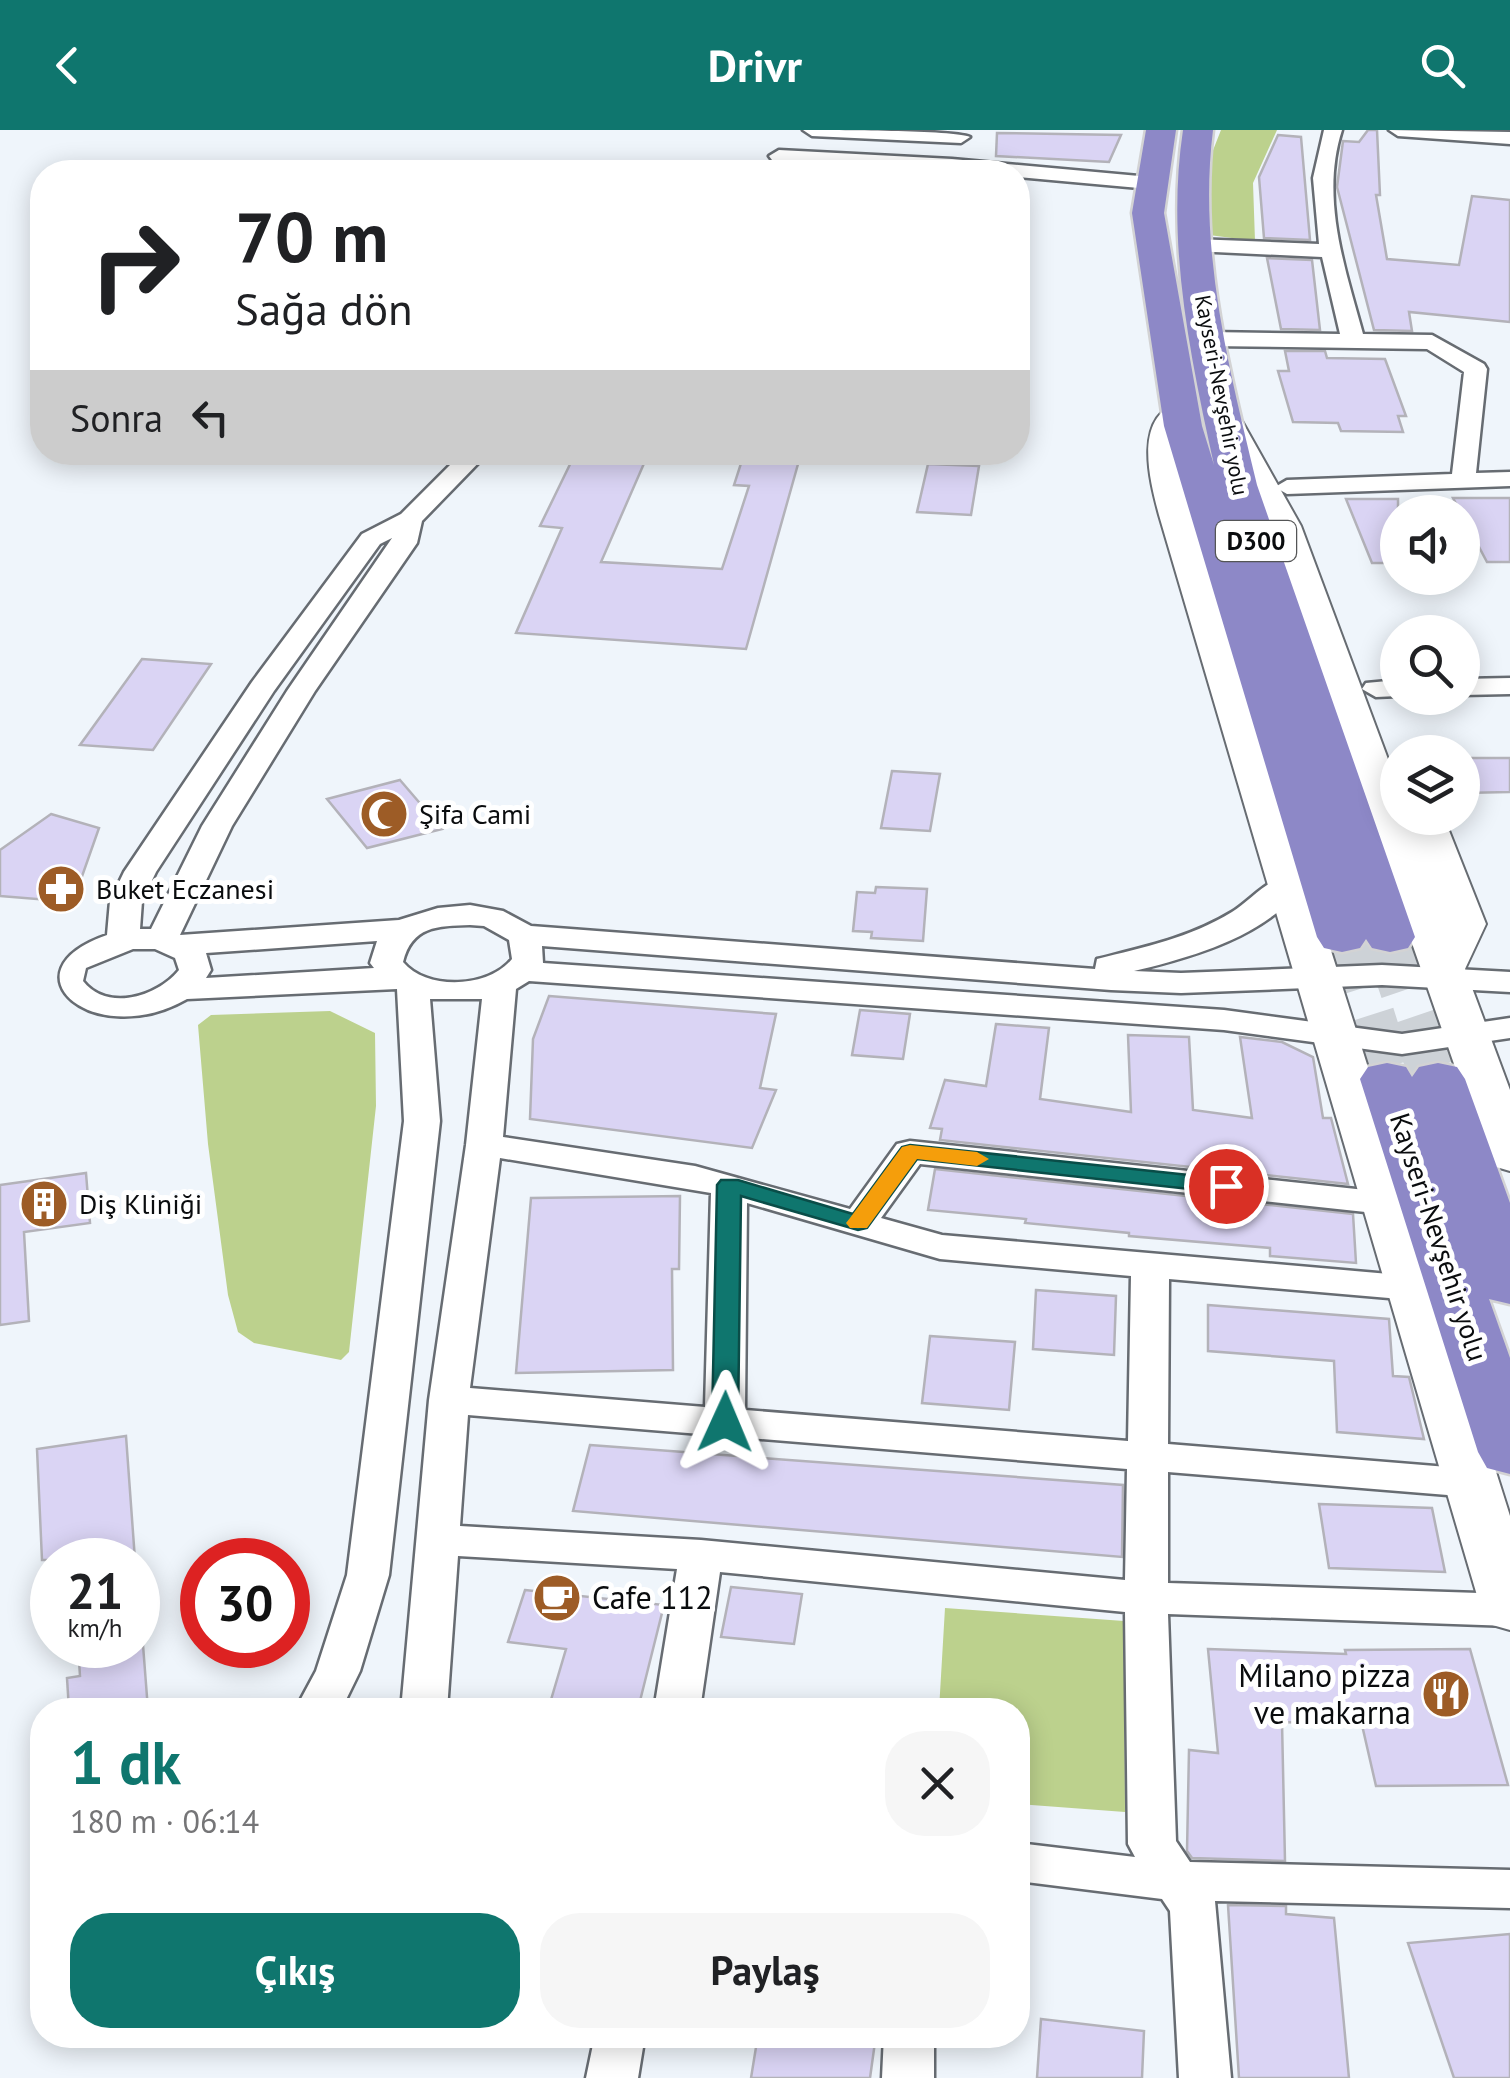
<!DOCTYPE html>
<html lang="tr">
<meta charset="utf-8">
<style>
:root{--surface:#fff;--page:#f6f6f6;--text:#202124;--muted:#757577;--accent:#0f766e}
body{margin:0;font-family:"PT Sans",sans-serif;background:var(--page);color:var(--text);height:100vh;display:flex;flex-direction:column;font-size:38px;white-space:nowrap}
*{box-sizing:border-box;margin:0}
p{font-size:32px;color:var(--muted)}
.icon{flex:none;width:55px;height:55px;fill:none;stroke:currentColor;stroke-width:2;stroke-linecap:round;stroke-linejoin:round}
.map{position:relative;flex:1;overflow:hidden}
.drawer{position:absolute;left:30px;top:1568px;width:1000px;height:350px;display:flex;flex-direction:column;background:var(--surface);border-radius:40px;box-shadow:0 5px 25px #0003}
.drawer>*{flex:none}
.banner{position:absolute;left:30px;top:30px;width:1000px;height:305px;border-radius:40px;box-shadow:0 5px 25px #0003;background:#fff;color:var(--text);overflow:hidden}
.fabs{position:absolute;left:1380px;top:365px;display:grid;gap:20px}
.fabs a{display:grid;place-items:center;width:100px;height:100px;border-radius:50%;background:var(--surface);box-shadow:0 5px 25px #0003;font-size:50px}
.speed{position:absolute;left:30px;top:1408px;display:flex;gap:20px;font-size:50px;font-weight:700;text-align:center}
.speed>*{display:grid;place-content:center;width:130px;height:130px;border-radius:50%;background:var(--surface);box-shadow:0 5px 25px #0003;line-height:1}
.speed small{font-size:25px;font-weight:400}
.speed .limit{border:15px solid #d22;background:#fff;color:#111}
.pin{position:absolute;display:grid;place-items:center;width:85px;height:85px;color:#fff;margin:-42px;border:5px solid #fff;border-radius:50%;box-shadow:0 2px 10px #0007}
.me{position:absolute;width:110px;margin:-55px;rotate:1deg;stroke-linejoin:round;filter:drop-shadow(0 0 8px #0008)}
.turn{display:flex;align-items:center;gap:35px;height:210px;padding:0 40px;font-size:45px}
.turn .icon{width:130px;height:130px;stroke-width:2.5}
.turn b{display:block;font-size:70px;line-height:85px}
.then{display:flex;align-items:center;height:95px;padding:0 40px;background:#0003;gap:20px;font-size:38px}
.round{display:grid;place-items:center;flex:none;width:105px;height:105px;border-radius:40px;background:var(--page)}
.headline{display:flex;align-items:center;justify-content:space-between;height:170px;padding:0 40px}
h1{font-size:60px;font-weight:700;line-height:75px;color:var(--accent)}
.button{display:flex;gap:20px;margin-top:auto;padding:20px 40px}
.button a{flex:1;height:115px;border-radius:40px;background:var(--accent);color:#fff;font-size:40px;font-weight:700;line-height:115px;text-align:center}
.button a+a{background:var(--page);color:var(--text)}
header{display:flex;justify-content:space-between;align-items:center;height:130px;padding:0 40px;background:var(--accent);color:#fff;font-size:45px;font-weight:700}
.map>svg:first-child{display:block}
</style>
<header><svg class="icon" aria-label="back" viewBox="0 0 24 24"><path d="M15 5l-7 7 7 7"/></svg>Drivr<svg class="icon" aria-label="search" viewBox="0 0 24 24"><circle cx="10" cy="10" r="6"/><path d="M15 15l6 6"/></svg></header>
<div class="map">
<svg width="1510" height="1948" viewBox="0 0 1510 1948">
<rect width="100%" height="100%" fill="#eff5fb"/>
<!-- green -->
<path fill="#bcd18d" d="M1221,0H1277L1253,53L1255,111L1209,105L1208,33Z
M330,881L375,903L376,976L349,1222L341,1230L254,1213L238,1202L228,1165L208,1014L198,895L211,885Z
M945,1478L1124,1491L1125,1682L1018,1674V1580H939Z"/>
<!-- building -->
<path fill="#dad4f4" stroke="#b3b2b9" stroke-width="2.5" d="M1368,0H1377L1380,65H1376L1387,129L1459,135L1472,66L1510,70V192L1409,182L1412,201L1374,200L1337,57L1343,11L1359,12Z
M997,3L1121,5L1109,32L996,26Z
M1278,5L1301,7L1310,110L1264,108L1259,47Z
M1267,128L1312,130L1320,200L1281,199Z
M1285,221H1325L1327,228L1385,229L1406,286H1398L1403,302L1341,301L1338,293L1293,292L1278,241H1289Z
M576,322H649L601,432L722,439L749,356L734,355L744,324L800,327L746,519L516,503L562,398L540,396Z
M928,334L979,336L971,385L917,382Z
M1453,368H1510V432H1487Z
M1346,369H1398V433H1372Z
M142,529L211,534L153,620L80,615Z
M1462,628H1510V662L1462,663Z
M892,641L940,644L930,701L881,698Z
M400,650L442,699L367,718L327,669Z
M51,684L99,698L73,772L0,766V720Z
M876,757L927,759L923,811L871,808L872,802L853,801L857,762L875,763Z
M549,866L776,884L760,958L776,960L752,1018L530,989L533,909Z
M860,880L910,884L903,929L852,925Z
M996,894L1049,898L1040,969L1131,982L1128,905L1189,907L1193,980L1252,988L1240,907L1282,912L1313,927L1323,988H1331L1348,1054L940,1010L942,999L930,998L945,950L986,956Z
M935,1039L1353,1084L1356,1133L1270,1126V1118L1129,1106V1103L1025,1093L1026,1089L928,1080Z
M86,1043L90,1093L24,1102L29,1191L0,1195V1055Z
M680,1066L679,1139H672L673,1240L516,1243L531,1068Z
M1036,1160L1116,1166L1114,1225L1033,1219Z
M1208,1175L1389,1189L1393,1246L1409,1247L1424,1309L1337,1302L1334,1231L1208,1221Z
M930,1206L1015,1212L1009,1280L922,1273Z
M126,1306L135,1430H42L37,1319Z
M590,1315L1123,1355L1122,1427L573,1381Z
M1319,1374L1432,1378L1445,1442L1329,1438Z
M731,1457L802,1464L794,1514L721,1507Z
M525,1460L664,1475L639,1575L622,1573V1580H548L566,1519L508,1512Z
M78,1515H143L148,1580H69L67,1548L80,1546Z
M1208,1519L1346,1524L1345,1520L1470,1519L1508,1655L1376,1656L1362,1595L1282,1592L1285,1731L1192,1728L1187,1721L1189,1620L1218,1623Z
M1228,1775L1286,1776V1784L1334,1788L1349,1948H1239Z
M1510,1804V1948H1454L1408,1813Z
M1041,1889L1144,1901L1142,1948H1037Z
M758,1905H876L870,1948H751Z"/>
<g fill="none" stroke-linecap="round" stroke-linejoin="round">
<!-- highway-tunnel -->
<path stroke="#cdd2d7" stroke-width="55" stroke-dasharray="55 28" stroke-linecap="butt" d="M1342,807L1387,949
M1390,807L1438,949"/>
<!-- street casing -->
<g stroke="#676c72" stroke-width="5">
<path id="street" d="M803,0C832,0 954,0 970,7L961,13L812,6Z
M1324,0H1342C1320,68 1345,138 1363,204L1432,205L1484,234L1487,239L1476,343L1510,342V356L1287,364L1275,357L1287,350L1452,344L1464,242L1427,219L1209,216L1198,209L1209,202L1340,204L1322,127L1194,121L1184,115L1194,109L1319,114L1313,48Z
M1389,0L1510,2V14L1398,6Z
M779,20L952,29L1150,47L1160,53L1150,59L1018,47V42L772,30L769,26Z
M463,322H489L422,391L417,413L315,561L232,696L180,805L399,790L438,778L470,775L503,781L531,796L1095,839L1097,829C1145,817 1189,808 1232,782C1253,769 1273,741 1299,747L1304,754C1268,806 1192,827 1134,841L1181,843L1382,835L1510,842V862L1382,855L1181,863L1111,860L542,816L543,833L1224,880L1402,904L1510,888V908L1402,924L1224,900L529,851L516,859L503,1007L695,1036L850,1079L897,1014L910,1011L1384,1062L1397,1065L1402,1073L1397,1081L1384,1084L920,1034L881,1088L942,1105L1412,1146L1425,1149L1431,1158L1425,1167L1412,1170L1169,1149L1168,1314L1472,1339L1487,1343L1493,1353L1487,1363L1472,1367L1168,1342V1453L1510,1464V1496L1168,1484L1176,1711L1190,1732L1510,1740V1778L1215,1771L1231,1948H1179L1170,1781L1162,1769L1018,1751V1713L1135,1727L1128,1714L1125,1482L720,1442L700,1580H654L677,1439L458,1426L447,1580H401L429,1270L466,1015L482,869H430L440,991L389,1445L360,1541L341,1580H295L316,1541L347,1445L404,991L397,859L187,869C95,922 0,842 107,805L110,771L124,742L252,552L362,404L401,384ZM392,408L287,561L202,696L151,799H140L142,771L156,742L274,561L380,414ZM470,795L484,796L509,810L512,829C489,858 427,861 403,832C412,796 437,796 470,795ZM377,811L370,833L374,838L206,848L211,840L206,823ZM133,819H155L175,828L179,840C157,867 107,882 83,851L86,838ZM500,1028L711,1063L705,1277L470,1258ZM747,1073L940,1129L1131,1146L1128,1311L745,1280ZM468,1285L1127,1339L1125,1450L701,1410L460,1396Z
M1510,548V564L1462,565V549Z
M1398,550V566L1376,567L1362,559L1366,553Z
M595,1905H645L638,1948H586Z
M884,1905H934V1948H882Z"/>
</g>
<!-- secondary casing -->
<g stroke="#676c72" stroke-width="4">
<path id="secondary" d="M1181,272L1192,275L1197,282L1181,308L1183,345L1193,385L1510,1386V1500L1489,1494L1481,1479L1159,385C1150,351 1132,285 1181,272Z
M1222,274L1233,277L1238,284L1301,396L1398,656V688H1444L1486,794L1465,839L1510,960V1041L1493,1036L1486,1026L1267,396L1206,284L1211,277Z"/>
</g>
<!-- highway casing -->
<g stroke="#d3d3d4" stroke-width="5">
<path id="highway" d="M1146,0H1176L1164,83L1202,296L1214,335C1190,225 1166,113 1183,0H1213C1198,121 1229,238 1257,355L1415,807L1408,818L1390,822L1372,818L1366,809L1360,818L1342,822L1324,818L1317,807L1164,296L1132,83Z
M1387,933L1406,937L1412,947L1419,937L1438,933L1457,937L1465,949L1510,1073V1174L1489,1169L1510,1228V1344L1487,1338L1478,1322L1360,949L1368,937Z"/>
</g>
<!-- street -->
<use href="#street" fill="#fff" fill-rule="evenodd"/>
<!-- secondary -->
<use href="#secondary" fill="#fff" fill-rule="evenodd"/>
<!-- highway -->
<use href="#highway" fill="#8d88c7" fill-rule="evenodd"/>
</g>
<!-- route -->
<path fill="#0f766e" stroke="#0a4d48" stroke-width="2.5" d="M910,1015L1226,1049L1238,1056L1226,1063L917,1029L867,1098L858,1100L741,1066L738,1292L734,1299H715L712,1292L717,1055L721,1050H738L853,1084L902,1017Z"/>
<!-- slow -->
<path fill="#f59e0b" d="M910,1015L977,1022L989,1029L977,1036L917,1029L867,1098H850L846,1093L850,1088L902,1017Z"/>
<!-- icons -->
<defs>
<g id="mosque-disc" transform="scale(2.5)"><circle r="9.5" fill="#9d5c26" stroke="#fff"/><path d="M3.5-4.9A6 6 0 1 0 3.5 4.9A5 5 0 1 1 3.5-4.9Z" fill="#fff"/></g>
<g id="pharmacy-disc" transform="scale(2.5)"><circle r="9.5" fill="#9d5c26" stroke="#fff"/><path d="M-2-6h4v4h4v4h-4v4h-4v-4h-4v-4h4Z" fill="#fff"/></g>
<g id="building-disc" transform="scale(2.5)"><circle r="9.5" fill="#9d5c26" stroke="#fff"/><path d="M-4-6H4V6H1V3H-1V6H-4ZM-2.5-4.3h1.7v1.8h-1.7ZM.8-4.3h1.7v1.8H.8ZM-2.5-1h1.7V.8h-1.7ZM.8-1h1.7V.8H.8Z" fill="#fff"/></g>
<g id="cafe-disc" transform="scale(2.5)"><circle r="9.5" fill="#9d5c26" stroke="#fff"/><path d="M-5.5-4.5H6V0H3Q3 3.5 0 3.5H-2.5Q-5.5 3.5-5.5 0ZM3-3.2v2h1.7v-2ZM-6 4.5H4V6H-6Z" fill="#fff"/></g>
<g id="restaurant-disc" transform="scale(2.5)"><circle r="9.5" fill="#9d5c26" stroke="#fff"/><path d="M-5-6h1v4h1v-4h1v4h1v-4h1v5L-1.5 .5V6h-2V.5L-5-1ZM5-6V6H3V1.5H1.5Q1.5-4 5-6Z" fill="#fff"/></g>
</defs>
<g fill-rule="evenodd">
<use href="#mosque-disc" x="384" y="684"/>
<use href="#pharmacy-disc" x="61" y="759"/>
<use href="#building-disc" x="44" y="1074"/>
<use href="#cafe-disc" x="557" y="1468"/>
<use href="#restaurant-disc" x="1446" y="1564"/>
</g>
<g text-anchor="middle" stroke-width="10" stroke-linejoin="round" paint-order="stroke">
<!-- far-street labels -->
<g font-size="22" fill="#0a0c0e" stroke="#fff">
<text transform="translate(1222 265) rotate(79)" y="8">Kayseri-Nevşehir yolu</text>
</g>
<!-- shield labels -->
<rect fill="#fff" stroke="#545556" stroke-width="2.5" x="1216" y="391" width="80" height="40" rx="8"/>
<g font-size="25" font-weight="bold" fill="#0a0c0e">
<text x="1256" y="420">D300</text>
</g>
<!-- poi labels -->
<g font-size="28" fill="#0a0c0e" stroke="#fff" text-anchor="start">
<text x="419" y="694">Şifa Cami</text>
<text x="96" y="769">Buket Eczanesi</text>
<text x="79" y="1084">Diş Kliniği</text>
</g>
<!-- street labels -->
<g font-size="28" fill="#0a0c0e" stroke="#fff">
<text transform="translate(1439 1107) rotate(72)" y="10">Kayseri-Nevşehir yolu</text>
</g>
<!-- near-poi labels -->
<g font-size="32" fill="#0a0c0e" stroke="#fff" text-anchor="start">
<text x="592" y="1479">Cafe 112</text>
<text x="1411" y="1557" text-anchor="end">Milano pizza<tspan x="1411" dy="37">ve makarna</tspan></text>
</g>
</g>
</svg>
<div class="fabs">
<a><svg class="icon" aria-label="sound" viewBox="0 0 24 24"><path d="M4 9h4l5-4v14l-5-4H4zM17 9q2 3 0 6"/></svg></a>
<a><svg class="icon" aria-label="search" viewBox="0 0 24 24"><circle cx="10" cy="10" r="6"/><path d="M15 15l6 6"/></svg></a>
<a><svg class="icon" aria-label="layers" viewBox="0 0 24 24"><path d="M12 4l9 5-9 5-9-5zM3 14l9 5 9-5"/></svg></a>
</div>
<div class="speed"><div>21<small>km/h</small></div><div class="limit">30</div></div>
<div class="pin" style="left:1226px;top:1056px;background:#d93025"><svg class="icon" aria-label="arrive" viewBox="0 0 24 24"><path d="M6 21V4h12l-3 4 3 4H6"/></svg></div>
<svg class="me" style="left:725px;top:1292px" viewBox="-20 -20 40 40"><path d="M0-17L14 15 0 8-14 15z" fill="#0f766e" stroke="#fff" stroke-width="4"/></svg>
<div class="banner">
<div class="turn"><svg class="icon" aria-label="right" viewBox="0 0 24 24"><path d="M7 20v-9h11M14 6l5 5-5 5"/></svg><div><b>70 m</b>Sağa dön</div></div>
<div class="then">Sonra<svg class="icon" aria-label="left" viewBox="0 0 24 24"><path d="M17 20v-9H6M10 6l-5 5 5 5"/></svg></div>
</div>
<section class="drawer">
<div class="headline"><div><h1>1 dk</h1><p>180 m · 06:14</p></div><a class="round"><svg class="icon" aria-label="close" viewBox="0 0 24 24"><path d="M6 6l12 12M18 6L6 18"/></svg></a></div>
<div class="button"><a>Çıkış</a><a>Paylaş</a></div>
</section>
</div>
